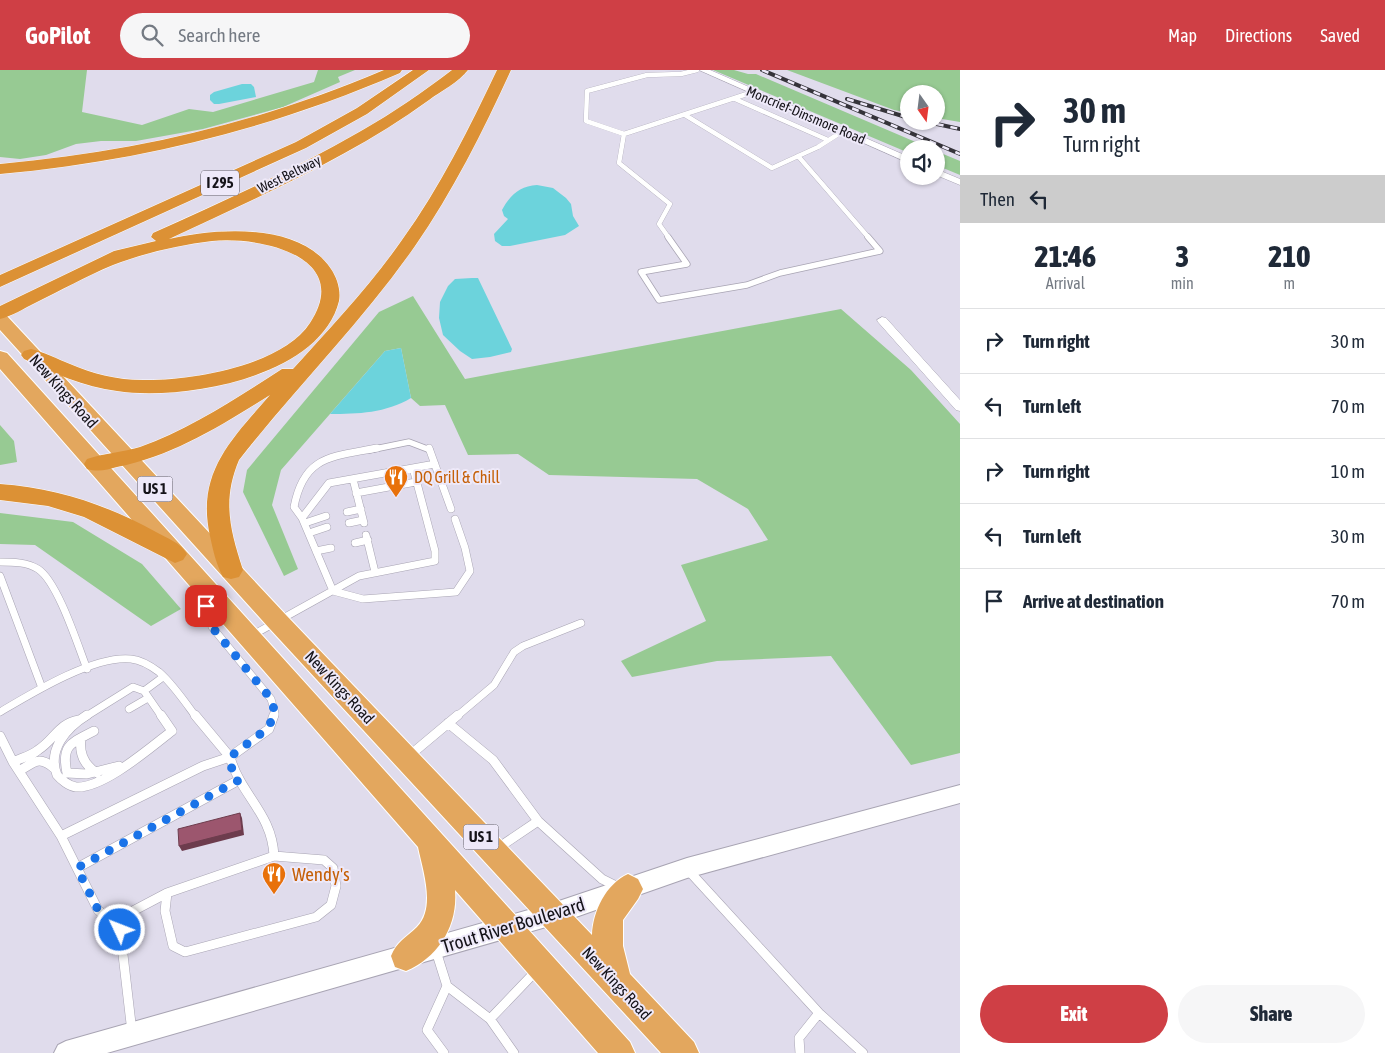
<!DOCTYPE html>
<style>
:root{--surface:#fff;--page:#f6f6f7;--text:#1f2937;--muted:#747a83;--line:#e0e1e3;--accent:#cf3f45}
body{margin:0;font-family:"Asap Condensed",sans-serif;background:var(--page);color:var(--text);height:100vh;display:flex;flex-direction:column;font-size:19px;white-space:nowrap}
*{box-sizing:border-box;margin:0}
p{font-size:16px;color:var(--muted)}
.icon{flex:none;width:28px;height:28px;fill:none;stroke:currentColor;stroke-width:2;stroke-linecap:round;stroke-linejoin:round}
.map{position:relative;flex:1;overflow:hidden}
.panel{display:flex;flex-direction:column;background:var(--surface);width:425px}
.panel>*{flex:none}
.guide{background:#fff;color:var(--text);overflow:hidden}
.needle{width:32px;rotate:166deg}
.buttons{position:absolute;left:900px;top:15px;display:grid;gap:10px}
.buttons a{display:grid;place-items:center;width:45px;height:45px;border-radius:50%;background:var(--surface);box-shadow:0 1px 4px #0004;font-size:25px}
.pin{position:absolute;display:grid;place-items:center;width:42px;height:42px;color:#fff;margin:-21px;border-radius:10px;box-shadow:0 2px 8px #0006}
.me{position:absolute;width:55px;margin:-28px;rotate:313deg;stroke-linejoin:round;filter:drop-shadow(0 0 4px #0008)}
.turn{display:flex;align-items:center;gap:18px;height:105px;padding:0 20px;font-size:22px}
.turn .icon{width:65px;height:65px;stroke-width:2.5}
.turn b{display:block;font-size:35px;line-height:42px}
.then{display:flex;align-items:center;height:48px;padding:0 20px;background:#0003;gap:10px;font-size:19px}
.eta{display:flex;justify-content:space-evenly;align-items:center;height:85px;text-align:center}
.eta b{font-size:30px;font-weight:800;line-height:35px}
.button{display:flex;gap:10px;margin-top:auto;padding:10px 20px}
.button a{flex:1;height:58px;border-radius:30px;background:var(--accent);color:#fff;font-size:20px;font-weight:800;line-height:58px;text-align:center}
.button a+a{background:var(--page);color:var(--text)}
ul{padding:0;list-style:none}
li{display:flex;align-items:center;gap:15px;height:65px;padding:0 20px;border-top:1px solid var(--line)}
li div{flex:1}
li b{display:block;font-size:19px}
li em{font-style:normal}
header{display:flex;align-items:center;gap:30px;box-sizing:border-box;height:70px;padding:0 25px;background:var(--accent);color:#fff}
header strong{font-size:24px}
nav{display:flex;gap:28px;margin-inline-start:auto;font-size:18px}
.search{width:350px;height:45px;background:var(--page);display:flex;align-items:center;gap:12px;box-sizing:border-box;padding:0 18px;border-radius:28px;color:var(--muted);font-size:19px}
main{display:flex;flex:1;min-height:0}
.map>svg:first-child{display:block}
</style>
<header>
<strong>GoPilot</strong>
<div class="search"><svg class="icon" aria-label="search" viewBox="0 0 24 24"><circle cx="10" cy="10" r="6"/><path d="M15 15l6 6"/></svg>Search here</div>
<nav><a>Map</a><a>Directions</a><a>Saved</a></nav>
</header>
<main>
<div class="map">
<svg width="960" height="983" viewBox="0 0 960 983">
<rect width="100%" height="100%" fill="#e0dcec"/>
<!-- green -->
<path fill="#97ca93" d="M0,0H87L82,42L142,55L189,39L213,42L314,12L318,0H355L338,7L340,12L283,37L203,59L136,71H101L76,74L46,85L20,89L0,87Z
M713,0H734L748,4H756L932,79H909V83Z
M787,0H960V52L936,48V24H909V43L894,40Z
M936,81L960,91V105L936,95Z
M413,226L465,309L841,239L911,300L960,354V683L911,695L831,586L717,591L632,607L621,591L706,551L681,495L768,470L748,439L697,409L549,405L518,384L468,385L445,335L420,336L411,328L401,278L385,281L281,400L272,435L298,499L284,506L243,422L247,400L379,242Z
M0,355L14,371L17,392L0,395Z
M0,443L73,452L142,494L181,539L151,556L35,475L0,474Z"/>
<!-- water -->
<path fill="#6cd3dc" d="M242,14H251L254,17L256,27L219,34H214L210,30V25L214,22Z
M537,115L553,118L566,128L571,134L573,146L579,156L565,165L510,176H502L495,171L494,164L508,149L504,146L502,140C510,125 520,116 537,115Z
M472,208H478L512,279L511,282L490,287L472,289L460,281L443,265L439,248L440,232L448,216L455,209Z
M401,278L411,328C386,343 358,344 330,344L385,281Z"/>
<g fill="none" stroke-linecap="round" stroke-linejoin="round">
<!-- service-far3 casing -->
<g stroke="#a8a4b3" stroke-width="5">
<path id="service-far3" d="M697,0L681,4L647,5L587,21L586,51L624,64L753,22
M735,29L828,70
M685,45L772,98L818,77L843,61
M624,64L619,93L670,134L659,154L669,168
M798,86L869,168"/>
</g>
<!-- service-far2 casing -->
<g stroke="#a8a4b3" stroke-width="7">
<path id="service-far2" d="M668,167L687,194L641,202L659,230L747,215L780,203L880,181L868,167
M370,380L409,372L430,380"/>
</g>
<!-- service-far1 casing -->
<g stroke="#a8a4b3" stroke-width="8">
<path id="service-far1" d="M429,378L451,439
M353,409L364,453
M356,423L416,412
M347,442L361,439
M302,448L294,437C304,385 332,387 377,378
M305,453L326,446
M349,453L363,450
M309,463L327,457
M366,465L375,502
M355,473L368,470
M316,481L331,478
M0,492C12,492 27,492 38,499C58,512 78,576 87,599
M0,506L42,618
M333,521L302,448L329,413L435,394
M333,521L363,529L456,522L470,501L465,478L455,449
M206,526V536L212,557L271,629L275,643L274,647
M251,566L359,506L435,491V481L413,398
M144,621L163,607
M129,639L148,628
M0,642C32,623 94,585 131,589C141,590 151,596 159,602C173,614 185,632 196,647
M85,647L133,617L144,621L162,647
M456,647L494,615L514,582L523,576L581,553"/>
</g>
<!-- service casing -->
<g stroke="#a8a4b3" stroke-width="10">
<path id="service" d="M87,645C66,658 47,680 57,705C61,710 69,716 76,717C103,719 151,677 172,661L161,645
M448,653L493,690L538,751L498,778
M94,661C71,673 61,675 67,703L87,704L119,696
M0,666L13,692L61,766L98,840L120,859
M81,669C79,684 84,695 97,703
M409,686L458,645
M13,692C21,688 31,686 38,680C54,670 59,653 79,650
M19,701C35,692 39,685 55,699
M538,751L602,809L618,817
M61,766L203,696L230,687L195,645
M274,786C272,743 241,726 230,687L269,659L274,645
M274,786L324,790L333,798L336,816L331,835L316,847L185,882L173,876L165,841L167,823Z
M77,798L239,710
M689,801L819,943L863,983
M436,881L447,916L427,960L444,983
M447,916L490,949L514,983
M490,949L536,901
M132,962L120,859L131,842L167,823
M800,983L799,968L819,943"/>
</g>
<!-- minor casing -->
<g stroke="#a8a4b3" stroke-width="1">
<path id="minor" d="M699,0H710L909,87V93Z
M936,99L960,109V115L936,105Z
M882,247L886,248L960,330V341L956,340L878,252L877,250Z"/>
</g>
<!-- tertiary casing -->
<g stroke="#a8a4b3" stroke-width="2">
<path id="tertiary" d="M960,715V733L687,808L553,855L107,983H54L58,975L66,971L553,833L687,788Z"/>
</g>
<!-- trunk casing -->
<g stroke="#fff" stroke-width="2">
<path id="trunk" d="M0,244L6,245L286,545L592,865C593,841 606,814 628,804L638,809L643,819L638,829L623,850V876L630,904L694,972L699,983H661L270,559L0,260Z
M0,281L7,283L630,972L635,983H598L455,820C458,855 439,887 406,901L395,897L391,886C397,871 406,868 417,857C436,838 423,801 418,777L0,299Z"/>
</g>
<!-- motorway casing -->
<g stroke="#fff" stroke-width="1">
<path id="motorway" d="M384,0H402L400,3C270,59 141,91 0,104V94C135,82 259,53 384,0Z
M413,0H429L367,44L306,78L0,217V205L296,72L357,38Z
M452,0H468C459,12 441,21 429,30C349,88 258,127 169,169C217,158 300,152 331,199C337,208 341,220 339,231C320,308 182,331 117,321C84,317 53,303 24,289L21,285L24,281L31,279C44,282 57,289 70,294C93,304 117,310 143,310C191,311 282,296 310,253C354,186 259,166 212,171C179,175 144,183 113,195C86,206 60,221 35,233C23,239 12,246 0,249V236L114,181L156,171L151,167L153,163C223,131 294,100 361,61C393,43 423,22 452,0Z
M497,0H511C483,61 453,121 415,176C362,252 296,317 239,390C222,430 230,460 243,500L239,507L231,509L223,507C216,494 213,480 210,466C196,403 231,370 270,325C222,355 173,386 117,397C107,400 98,402 87,399L84,394L87,389C105,383 123,382 140,377C190,359 237,328 282,299H293C331,257 370,216 402,170C440,117 469,59 497,0Z
M0,414C57,418 107,435 156,462C167,468 181,473 187,484L183,490L175,493L84,447L48,436L0,430Z"/>
</g>
<!-- service-far3 -->
<use href="#service-far3" stroke="#fff" stroke-width="4.5"/>
<!-- service-far2 -->
<use href="#service-far2" stroke="#fff" stroke-width="5.5"/>
<!-- service-far1 -->
<use href="#service-far1" stroke="#fff" stroke-width="7"/>
<!-- service -->
<use href="#service" stroke="#fff" stroke-width="9"/>
<!-- minor -->
<use href="#minor" fill="#fff" fill-rule="evenodd"/>
<!-- tertiary -->
<use href="#tertiary" fill="#fff" fill-rule="evenodd"/>
<!-- trunk -->
<use href="#trunk" fill="#e3a75e" fill-rule="evenodd"/>
<!-- motorway -->
<use href="#motorway" fill="#dc9135" fill-rule="evenodd"/>
<!-- rail casing -->
<g stroke="#35333a" stroke-width="4">
<path id="rail" d="M762,0L960,84
M847,29L909,48
M923,51L960,59"/>
</g>
<!-- rail -->
<use href="#rail" stroke="#eee9f9" stroke-width="2.5" stroke-dasharray="7" stroke-linecap="butt"/>
</g>
<!-- shaded-wall -->
<path fill="#6d3c4d" d="M240,743L242,748L244,765L182,781L179,776Z"/>
<!-- building -->
<path fill="#9c566e" stroke="#6d3c4d" d="M240,743L242,760L179,776L178,759Z"/>
<g fill="none" stroke-linecap="round" stroke-linejoin="round">
<!-- route -->
<path stroke="#1a73e8" stroke-width="9" stroke-dasharray="0 16.2" d="M120,860L98,840L77,798L239,710L232,700L230,687L268,658L275,643L271,629L212,557L206,536"/>
</g>
<!-- icons -->
<defs>
<g id="restaurant-pin" transform="scale(1.25)"><path d="M0 17L-7.5 6A9.5 9.5 0 1 1 7.5 6Z" fill="#e8710a" stroke="#eee9f9"/><path d="M-5-6h1v4h1v-4h1v4h1v-4h1v5L-1.5 .5V6h-2V.5L-5-1ZM5-6V6H3V1.5H1.5Q1.5-4 5-6Z" fill="#fff"/></g>
</defs>
<g fill-rule="evenodd">
<use href="#restaurant-pin" x="396" y="407"/>
<use href="#restaurant-pin" x="274" y="804"/>
</g>
<g text-anchor="middle" stroke-width="4" stroke-linejoin="round" paint-order="stroke">
<!-- far-street labels -->
<g font-size="14" fill="#151319" stroke="#eee9f9">
<text transform="translate(806 45) rotate(23)" y="5">Moncrief-Dinsmore Road</text>
<text transform="translate(289 104) rotate(-26)" y="5">West Beltway</text>
</g>
<!-- shield labels -->
<g fill="#eee9f9" stroke="#56535c" stroke-width="1">
<rect x="201" y="100.5" width="38" height="25" rx="4"/>
<rect x="137.5" y="406.5" width="35" height="25" rx="4"/>
<rect x="463.5" y="754.5" width="35" height="25" rx="4"/>
</g>
<g font-size="15" font-weight="bold" fill="#151319">
<text x="220" y="118">I 295</text>
<text x="155" y="424">US 1</text>
<text x="481" y="772">US 1</text>
</g>
<!-- street labels -->
<g font-size="16" fill="#151319" stroke="#eee9f9">
<text transform="translate(64 321) rotate(48)" y="6">New Kings Road</text>
<text transform="translate(340 617) rotate(47)" y="6">New Kings Road</text>
<text transform="translate(617 913) rotate(47)" y="6">New Kings Road</text>
</g>
<!-- food labels -->
<g font-size="16" fill="#c56008" stroke="#eee9f9" text-anchor="start">
<text x="414" y="413">DQ Grill &amp; Chill</text>
</g>
<!-- near-food labels -->
<g font-size="19" fill="#c56008" stroke="#eee9f9" text-anchor="start">
<text x="292" y="811">Wendy's</text>
</g>
<!-- near-street labels -->
<g font-size="19" fill="#151319" stroke="#eee9f9">
<text transform="translate(513 855) rotate(-17)" y="7">Trout River Boulevard</text>
</g>
</g>
</svg>
<div class="buttons">
<a><svg class="needle" viewBox="-14 -14 28 28"><path d="M0-13l5 13h-10z" fill="#e53935"/><path d="M0 13l5-13h-10z" fill="#747a83"/></svg></a>
<a><svg class="icon" aria-label="sound" viewBox="0 0 24 24"><path d="M4 9h4l5-4v14l-5-4H4zM17 9q2 3 0 6"/></svg></a>
</div>
<div class="pin" style="left:206px;top:536px;background:#d93025"><svg class="icon" aria-label="arrive" viewBox="0 0 24 24"><path d="M6 21V4h12l-3 4 3 4H6"/></svg></div>
<svg class="me" style="left:120px;top:860px" viewBox="-20 -20 40 40"><circle r="17" fill="#1a73e8" stroke="#fff" stroke-width="3"/><path d="M0-11L8 9 0 5-8 9z" fill="#fff"/></svg>
</div>
<section class="panel">
<div class="guide">
<div class="turn"><svg class="icon" aria-label="right" viewBox="0 0 24 24"><path d="M7 20v-9h11M14 6l5 5-5 5"/></svg><div><b>30 m</b>Turn right</div></div>
<div class="then">Then<svg class="icon" aria-label="left" viewBox="0 0 24 24"><path d="M17 20v-9H6M10 6l-5 5 5 5"/></svg></div>
</div>
<div class="eta">
<div><b>21:46</b><p>Arrival</p></div>
<div><b>3</b><p>min</p></div>
<div><b>210</b><p>m</p></div>
</div>
<ul>
<li><svg class="icon" aria-label="right" viewBox="0 0 24 24"><path d="M7 20v-9h11M14 6l5 5-5 5"/></svg><div><b>Turn right</b></div><em>30 m</em></li>
<li><svg class="icon" aria-label="left" viewBox="0 0 24 24"><path d="M17 20v-9H6M10 6l-5 5 5 5"/></svg><div><b>Turn left</b></div><em>70 m</em></li>
<li><svg class="icon" aria-label="right" viewBox="0 0 24 24"><path d="M7 20v-9h11M14 6l5 5-5 5"/></svg><div><b>Turn right</b></div><em>10 m</em></li>
<li><svg class="icon" aria-label="left" viewBox="0 0 24 24"><path d="M17 20v-9H6M10 6l-5 5 5 5"/></svg><div><b>Turn left</b></div><em>30 m</em></li>
<li><svg class="icon" aria-label="arrive" viewBox="0 0 24 24"><path d="M6 21V4h12l-3 4 3 4H6"/></svg><div><b>Arrive at destination</b></div><em>70 m</em></li>
</ul>
<div class="button"><a>Exit</a><a>Share</a></div>
</section>
</main>
